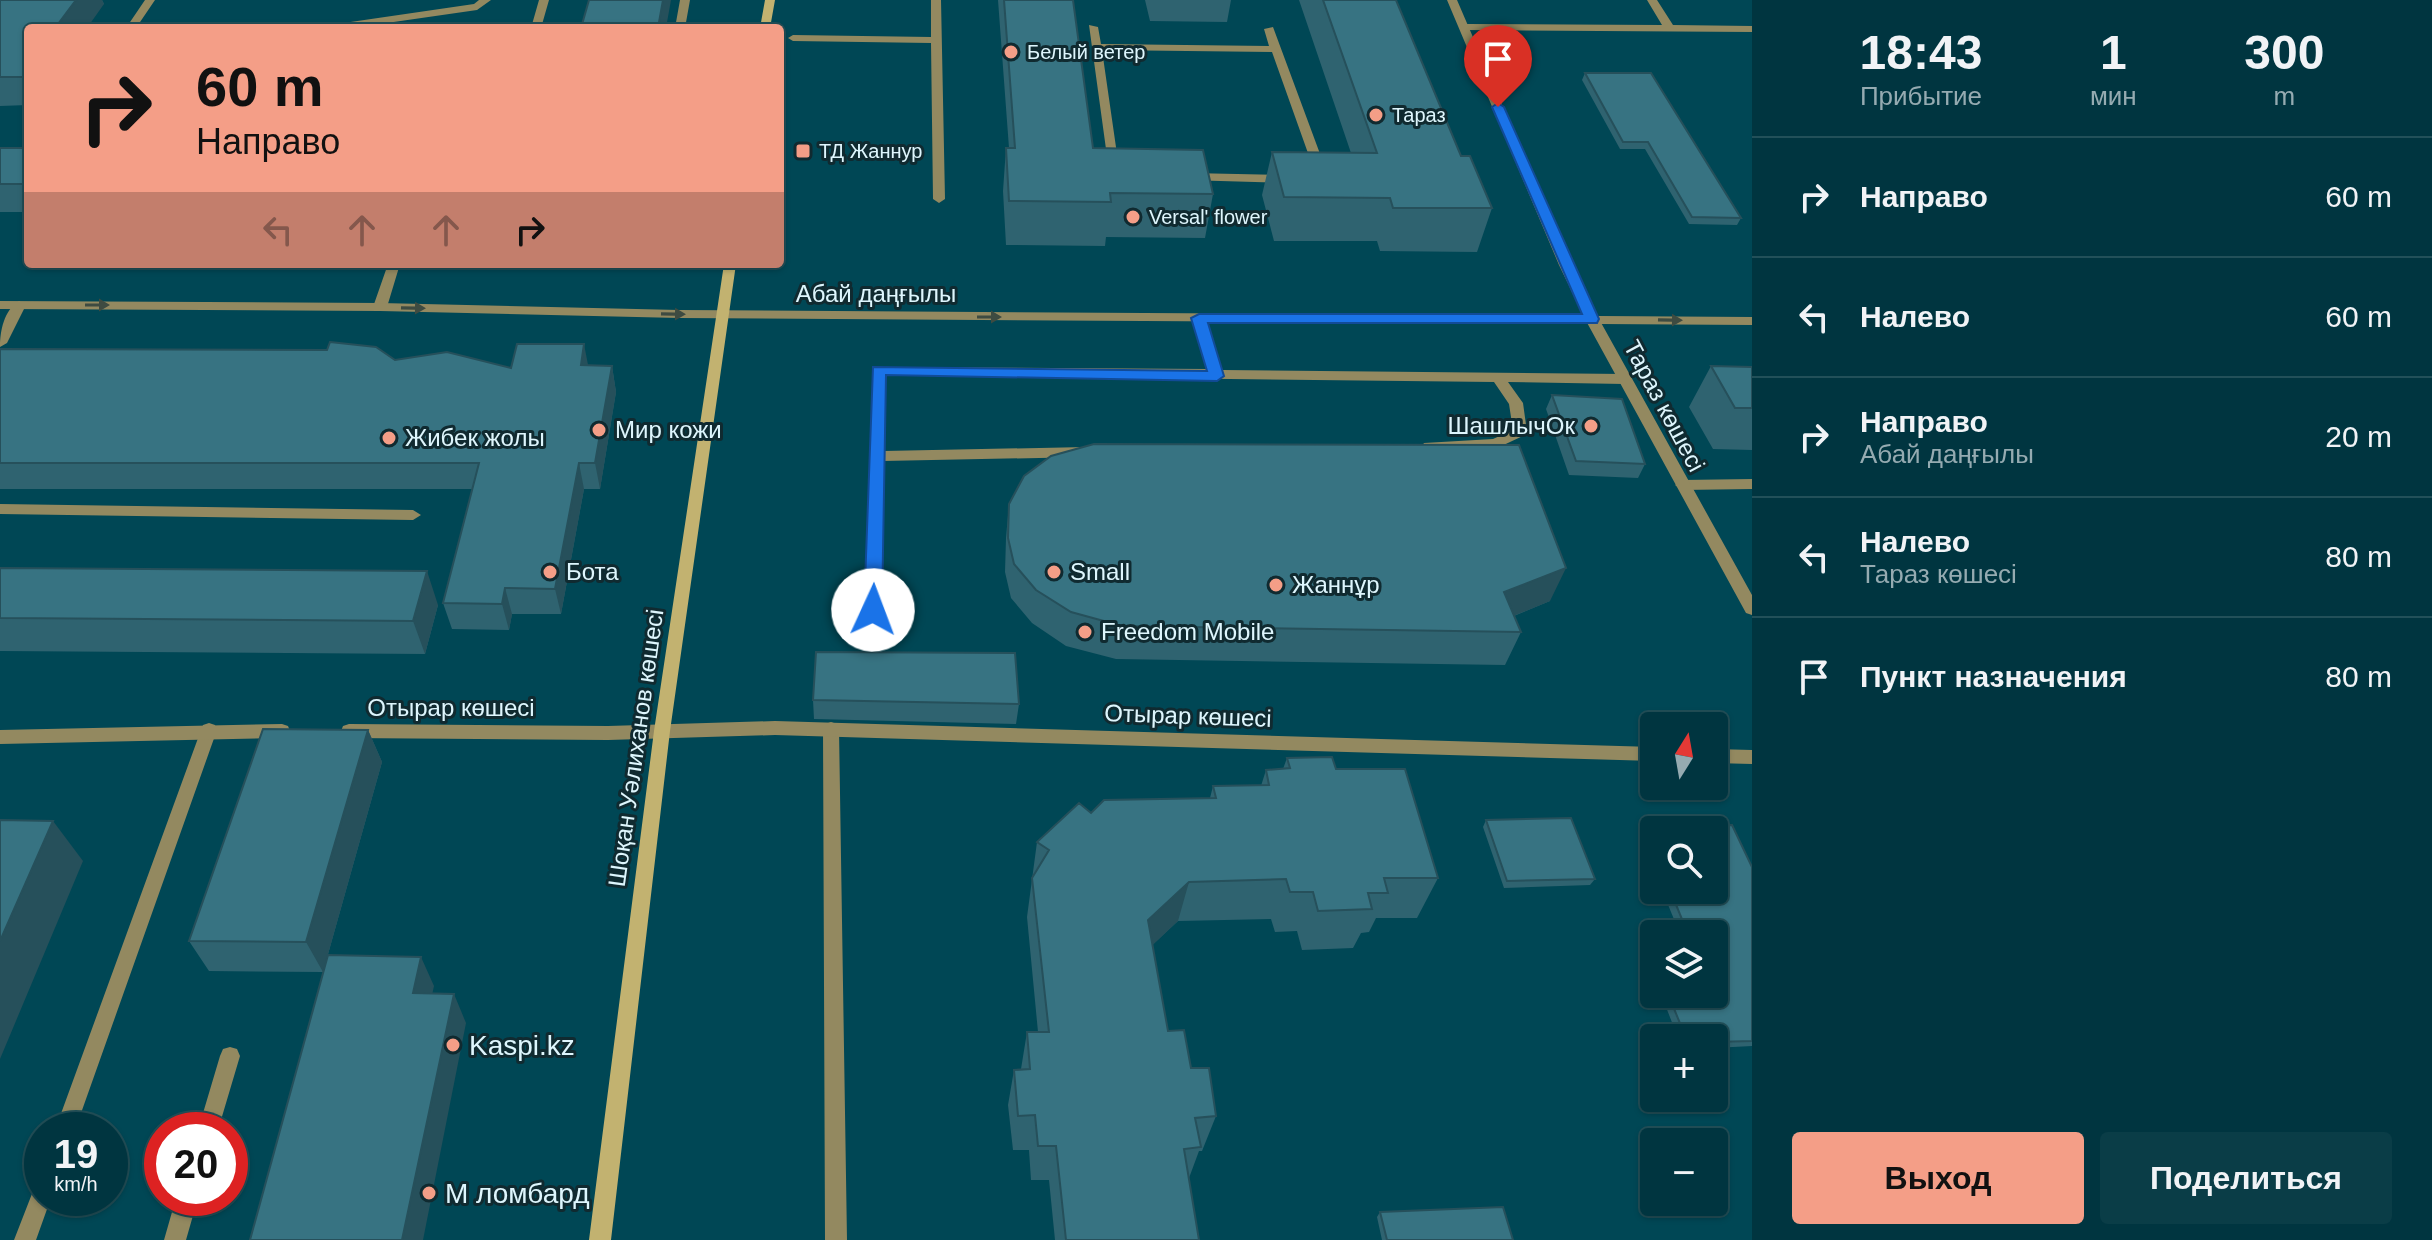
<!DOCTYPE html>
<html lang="ru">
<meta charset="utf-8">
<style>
:root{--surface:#003540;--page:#0a3d47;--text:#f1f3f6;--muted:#95abb1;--line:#225059;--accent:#f49e87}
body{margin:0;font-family:Helvetica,sans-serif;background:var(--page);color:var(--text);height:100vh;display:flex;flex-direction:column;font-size:30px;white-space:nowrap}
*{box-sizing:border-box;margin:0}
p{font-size:26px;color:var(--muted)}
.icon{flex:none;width:44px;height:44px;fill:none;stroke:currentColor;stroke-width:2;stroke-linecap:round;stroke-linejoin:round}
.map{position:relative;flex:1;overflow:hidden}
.drawer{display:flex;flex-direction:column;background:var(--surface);width:680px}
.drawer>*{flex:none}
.top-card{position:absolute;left:24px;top:24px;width:760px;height:244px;border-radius:8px;box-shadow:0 2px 6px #0004,0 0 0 2px var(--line);background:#f49e87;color:#111;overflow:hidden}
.needle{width:52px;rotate:11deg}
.tools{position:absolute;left:1640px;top:712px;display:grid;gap:16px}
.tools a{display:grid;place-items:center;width:88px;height:88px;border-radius:8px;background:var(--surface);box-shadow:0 2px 6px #0004,0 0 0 2px var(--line);font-size:40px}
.speed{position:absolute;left:24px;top:1112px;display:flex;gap:16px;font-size:40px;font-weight:700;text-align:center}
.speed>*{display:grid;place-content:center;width:104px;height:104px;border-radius:50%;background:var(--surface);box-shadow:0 2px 6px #0004,0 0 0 2px var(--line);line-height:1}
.speed small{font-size:20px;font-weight:400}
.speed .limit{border:12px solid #d22;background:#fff;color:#111}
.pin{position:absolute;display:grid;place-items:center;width:68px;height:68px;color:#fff;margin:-82px -34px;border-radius:50% 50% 50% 0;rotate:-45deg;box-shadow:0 0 8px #0007}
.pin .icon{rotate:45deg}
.me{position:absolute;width:88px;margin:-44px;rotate:2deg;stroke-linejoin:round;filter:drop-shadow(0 0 6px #0008)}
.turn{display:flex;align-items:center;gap:28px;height:168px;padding:0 40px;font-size:36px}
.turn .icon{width:104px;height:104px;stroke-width:2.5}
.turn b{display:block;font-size:56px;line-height:68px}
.lanes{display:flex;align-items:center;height:76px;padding:0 40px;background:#0003;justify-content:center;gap:40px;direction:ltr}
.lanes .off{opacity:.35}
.eta{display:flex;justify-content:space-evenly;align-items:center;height:136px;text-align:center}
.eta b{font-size:48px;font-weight:700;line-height:56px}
.action{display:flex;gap:16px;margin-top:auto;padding:16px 40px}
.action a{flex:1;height:92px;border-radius:8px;background:var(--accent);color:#111;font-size:32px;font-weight:700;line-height:92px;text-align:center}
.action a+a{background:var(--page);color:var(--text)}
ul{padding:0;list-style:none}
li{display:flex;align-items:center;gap:24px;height:120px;padding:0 40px;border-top:2px solid var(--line)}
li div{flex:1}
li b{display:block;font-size:30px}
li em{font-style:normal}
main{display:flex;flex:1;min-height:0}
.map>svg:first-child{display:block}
</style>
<main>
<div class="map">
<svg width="1752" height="1240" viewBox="0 0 1752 1240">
<rect width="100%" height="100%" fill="#004755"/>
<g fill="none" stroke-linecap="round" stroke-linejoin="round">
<!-- service -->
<path fill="#938960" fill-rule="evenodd" d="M479,0H491L477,10L352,28H325L330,25L474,4Z
M539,0H549L541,28H531Z
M680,0H690L685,28H675Z
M931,0H941L945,199L939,203L933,199L931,43L793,41L788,38L793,35L931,37Z
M1647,0H1657L1673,25L1752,26V32L1465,30L1460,27L1465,24L1662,25Z
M1089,25L1098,27L1101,44L1269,46L1264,29L1273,27L1326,170L1320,174L1314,170L1272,52L1102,50L1119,168L1113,172L1109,171Z
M1190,173L1287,175L1293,179L1287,183L1186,180L1184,177Z
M388,264H400L387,307L380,311L373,307Z
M19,301L26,305L7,343L0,347C0,331 4,310 19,301Z
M1199,314L1206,318L1222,370L1624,374L1631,379L1624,384L1508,382L1523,403L1527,432L1525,435L1495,449L1429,451L1424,449L1422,446L1424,443L1493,439L1513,430L1509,404L1494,382L885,375L884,451L1086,447L1093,452L1086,457L883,461L881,610L879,614H867L865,610L873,367L1208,369L1192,318Z
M1752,479V489L1682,490L1675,485L1682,480Z
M0,504L413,510L421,515L413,520L0,514Z
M831,722L837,724L839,729L847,1240H825L823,729L825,724Z
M209,723L215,725L217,730L75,1130H55L201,730L203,725Z
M230,1047L237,1049L240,1056L218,1130H198L220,1056L223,1049Z
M42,1182V1198H51L36,1240H14L35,1186Z
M176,1198H198L186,1240H164Z"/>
<!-- minor -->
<path fill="#938960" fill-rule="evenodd" d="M145,0H155L136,28H126Z
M1447,0H1457L1571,265L1599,319L1752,595V615L1746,613L1585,319L1559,265Z
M775,721L1654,747V761L775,735L608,740L349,738L343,736L341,731L343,726L349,724L608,726Z
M282,724L288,726L290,731L288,736L282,738L0,744V730Z
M1714,749L1752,750V764L1714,763Z"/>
<!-- tertiary -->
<path fill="#938960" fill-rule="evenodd" d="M0,301L380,303L679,310L1752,317V325L679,318L380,311L0,309Z"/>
<!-- secondary -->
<path fill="#c2b270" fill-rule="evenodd" d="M765,0H775L770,28H760Z
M724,264H736L670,731L611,1240H589L654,731Z"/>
</g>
<!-- wall -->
<path fill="#2f6370" d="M0,0H102L104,4L28,28V105L0,106Z
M998,0H1073L1093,148L1213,194L1205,238L1106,237L1105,246L1006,245L1003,191L1006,148H1009Z
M1145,0H1231L1227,22L1150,21Z
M1299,0H1396L1461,156L1492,208L1477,252L1380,251L1377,241H1274L1262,195L1272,152L1351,153Z
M1585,73L1741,218L1737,225L1689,224L1645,149H1620L1582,80Z
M0,148H28V212H0Z
M0,349L395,360L511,368L612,366L616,392L600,489H584L561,614H512L509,630L452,629L443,603L472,489H0Z
M1711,366L1752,367V450L1713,449L1689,407Z
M1552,395L1645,464L1638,478L1569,475L1546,409Z
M1009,504L1550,601L1514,616L1521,632L1505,665L1116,659L1066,646L1032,623L1011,598L1005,572L1006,538Z
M0,568L438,605L425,654L0,651Z
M813,700L1019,704L1016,724L814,719Z
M368,730L382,762L323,972L209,971L189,941Z
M1287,758L1336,769L1438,878L1417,918H1376L1369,932L1361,933L1353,948L1302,950L1297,931L1275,932L1271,919L1178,921L1152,945L1168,1031L1191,1068L1216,1116L1202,1151H1199L1189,1178L1199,1240H1055L1049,1180H1031L1029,1150H1013L1008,1105L1014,1070L1021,1069L1027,1032H1038L1027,917L1037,842L1091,813L1210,798L1213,786H1261L1266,770L1283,769Z
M1486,820L1595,879L1590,885L1504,888L1483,827Z
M1732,825L1752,867V1046L1714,1048V1038H1678L1661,994H1714V934H1680L1662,890H1714V830H1654V871L1639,834L1643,828Z
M1650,948H1654V977L1645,954Z
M1380,1212L1513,1240H1382L1377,1217Z"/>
<!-- shaded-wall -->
<path fill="#26505b" d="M76,0H102L104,4L87,28H55Z
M663,0H671L666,28H658Z
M584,344L589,370L581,365Z
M612,366L616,392L600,489L595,463Z
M579,463L584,489L561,614L555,589Z
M1566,568L1550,601L1489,626L1504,592Z
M427,571L438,605L425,654L413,621Z
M505,588L512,614L509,630L502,604Z
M368,730L382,762L323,972L306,942Z
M53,821L83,861L0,1059V941Z
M1189,882L1178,921L1138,959L1148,920Z
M421,957L434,986L426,1022L413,993Z
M454,994L466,1023L423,1240H402Z"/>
<!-- building -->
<path fill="#377382" stroke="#26505b" stroke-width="2" d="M0,0H76L55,28H28V77H0Z
M589,0H663L658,28H581Z
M1004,0H1073L1093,148L1203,150L1213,194L1110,193L1111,202L1009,201L1006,148H1015Z
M1323,0H1396L1461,156H1470L1492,208H1393L1390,198L1284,197L1272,152L1377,153Z
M1585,73H1651L1741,218L1692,217L1648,142H1623Z
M0,148H28V184H0Z
M330,342L376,347L395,360L447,352L511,368L517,344H584L581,365L612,366L595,463H579L555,589L505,588L502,604L443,603L479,463H0V349L327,350Z
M1711,366L1752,367V408H1735Z
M1552,395L1622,399L1645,464L1576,461Z
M1094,444L1519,445L1566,568L1504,592L1521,632L1122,626L1071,612L1036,590L1014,564L1008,538L1009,504L1024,476L1051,456Z
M0,568L427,571L413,621L0,618Z
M816,652L1015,653L1019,704L813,700Z
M263,729L368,730L306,942L189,941Z
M1332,757L1336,769H1405L1438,878H1384L1388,893H1368L1372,909L1318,911L1313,892H1290L1286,879L1189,882L1148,920L1168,1031L1184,1030L1191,1068H1209L1216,1116L1195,1118L1201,1147L1184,1149L1199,1240H1066L1056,1146H1038L1035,1115L1018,1116L1014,1070L1030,1069L1027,1032H1049L1032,878L1049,850L1037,842L1079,803L1091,813L1104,800L1216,798L1213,786L1269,785L1266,770L1290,768L1287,758Z
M1571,818L1595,879L1507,881L1486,820Z
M0,820L53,821L0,941Z
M1732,825L1752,867V1041L1714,1042V1038H1686L1668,994H1714V934H1688L1670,890H1714V830H1654V853L1643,828Z
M1650,948H1654V959Z
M328,955L421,957L413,993L454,994L402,1240H250Z
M1503,1207L1513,1240H1387L1380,1212Z"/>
<!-- one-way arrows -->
<defs><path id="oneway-solid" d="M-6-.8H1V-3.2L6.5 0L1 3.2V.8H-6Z" transform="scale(2)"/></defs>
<g fill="#3e4b41">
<use href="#oneway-solid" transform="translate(97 305)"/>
<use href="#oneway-solid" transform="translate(413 308) rotate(1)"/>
<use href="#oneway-solid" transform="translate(673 314) rotate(1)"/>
<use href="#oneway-solid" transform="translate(989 317)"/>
<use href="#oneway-solid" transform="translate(1670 320) rotate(1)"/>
</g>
<!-- route -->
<path fill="#1a73e8" stroke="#114b97" stroke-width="2" d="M1498,103L1504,107L1599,319L1597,323H1208L1224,376L1217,381L886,375L882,610L873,617L866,615L864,610L873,367L1207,371L1191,318L1199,314H1582L1492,107Z"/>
<!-- markers -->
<g fill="#f49e87" stroke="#102a30" stroke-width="3">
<circle cx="1011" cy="52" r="8"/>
<circle cx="1376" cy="115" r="8"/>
<rect x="795" y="143" width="16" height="16" rx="4"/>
<circle cx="1133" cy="217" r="8"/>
<circle cx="1591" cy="426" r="8"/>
<circle cx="599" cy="430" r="8"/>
<circle cx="389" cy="438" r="8"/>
<circle cx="550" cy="572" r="8"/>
<circle cx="1054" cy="572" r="8"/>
<circle cx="1276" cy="585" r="8"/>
<circle cx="1085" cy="632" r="8"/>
<circle cx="453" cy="1045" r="8"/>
<circle cx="429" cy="1193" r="8"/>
</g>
<g text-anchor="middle" stroke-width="6" stroke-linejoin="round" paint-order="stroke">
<!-- far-poi labels -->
<g font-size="20" fill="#def6fd" stroke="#102a30" text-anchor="start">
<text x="1027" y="59">Белый ветер</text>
<text x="1392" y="122">Тараз</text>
<text x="819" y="158">ТД Жаннур</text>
<text x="1149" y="224">Versal' flower</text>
</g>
<!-- street labels -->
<g font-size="24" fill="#def6fd" stroke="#102a30">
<text x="876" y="302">Абай даңғылы</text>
<text transform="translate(1664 406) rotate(62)" y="8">Тараз көшесі</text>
<text x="451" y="716">Отырар көшесі</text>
<text transform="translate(1188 716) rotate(2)" y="8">Отырар көшесі</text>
<text transform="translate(636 748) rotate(-82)" y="8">Шоқан Уәлиханов көшесі</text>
</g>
<!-- poi labels -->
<g font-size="24" fill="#def6fd" stroke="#102a30" text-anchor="start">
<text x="1575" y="434" text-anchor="end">ШашлычОк</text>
<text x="615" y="438">Мир кожи</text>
<text x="405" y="446">Жибек жолы</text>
<text x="566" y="580">Бота</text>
<text x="1070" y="580">Small</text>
<text x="1292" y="593">Жаннұр</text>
<text x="1101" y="640">Freedom Mobile</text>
</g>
<!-- near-poi labels -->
<g font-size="28" fill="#def6fd" stroke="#102a30" text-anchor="start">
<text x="469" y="1055">Kaspi.kz</text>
<text x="445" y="1203">М ломбард</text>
</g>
</g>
</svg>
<div class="tools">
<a><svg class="needle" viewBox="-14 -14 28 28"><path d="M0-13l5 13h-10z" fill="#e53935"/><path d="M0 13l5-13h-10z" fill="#95abb1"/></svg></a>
<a><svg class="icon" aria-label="search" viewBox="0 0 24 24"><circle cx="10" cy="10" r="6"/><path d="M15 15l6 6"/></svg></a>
<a><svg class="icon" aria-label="layers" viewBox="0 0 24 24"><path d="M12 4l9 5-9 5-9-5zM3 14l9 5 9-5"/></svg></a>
<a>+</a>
<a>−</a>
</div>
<div class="speed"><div>19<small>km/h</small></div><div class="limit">20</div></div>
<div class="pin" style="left:1498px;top:107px;background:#d93025"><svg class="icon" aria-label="arrive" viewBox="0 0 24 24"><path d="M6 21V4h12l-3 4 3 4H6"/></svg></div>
<svg class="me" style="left:873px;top:610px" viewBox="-20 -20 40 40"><circle r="19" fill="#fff"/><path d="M0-13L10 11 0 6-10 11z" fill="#1a73e8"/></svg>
<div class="top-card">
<div class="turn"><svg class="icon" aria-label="right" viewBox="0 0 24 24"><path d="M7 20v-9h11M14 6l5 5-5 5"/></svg><div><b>60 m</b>Направо</div></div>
<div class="lanes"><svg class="icon off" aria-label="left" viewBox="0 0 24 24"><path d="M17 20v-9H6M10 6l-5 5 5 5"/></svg><svg class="icon off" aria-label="ahead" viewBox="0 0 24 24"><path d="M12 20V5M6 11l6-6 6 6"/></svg><svg class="icon off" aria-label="ahead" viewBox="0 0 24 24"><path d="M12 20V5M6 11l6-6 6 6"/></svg><svg class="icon" aria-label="right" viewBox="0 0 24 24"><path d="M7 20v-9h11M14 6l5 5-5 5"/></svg></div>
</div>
</div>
<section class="drawer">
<div class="eta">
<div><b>18:43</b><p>Прибытие</p></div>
<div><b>1</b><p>мин</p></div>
<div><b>300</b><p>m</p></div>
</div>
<ul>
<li><svg class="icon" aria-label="right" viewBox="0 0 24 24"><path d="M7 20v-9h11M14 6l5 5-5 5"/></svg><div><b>Направо</b></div><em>60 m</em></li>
<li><svg class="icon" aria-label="left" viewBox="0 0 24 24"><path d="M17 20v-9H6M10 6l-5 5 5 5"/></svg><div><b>Налево</b></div><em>60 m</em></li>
<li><svg class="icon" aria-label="right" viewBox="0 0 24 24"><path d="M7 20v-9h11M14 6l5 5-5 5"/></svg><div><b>Направо</b><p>Абай даңғылы</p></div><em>20 m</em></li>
<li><svg class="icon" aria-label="left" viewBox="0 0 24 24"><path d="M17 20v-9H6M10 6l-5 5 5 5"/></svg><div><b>Налево</b><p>Тараз көшесі</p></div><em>80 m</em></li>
<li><svg class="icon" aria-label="arrive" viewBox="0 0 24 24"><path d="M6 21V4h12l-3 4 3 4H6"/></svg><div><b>Пункт назначения</b></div><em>80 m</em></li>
</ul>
<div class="action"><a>Выход</a><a>Поделиться</a></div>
</section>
</main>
